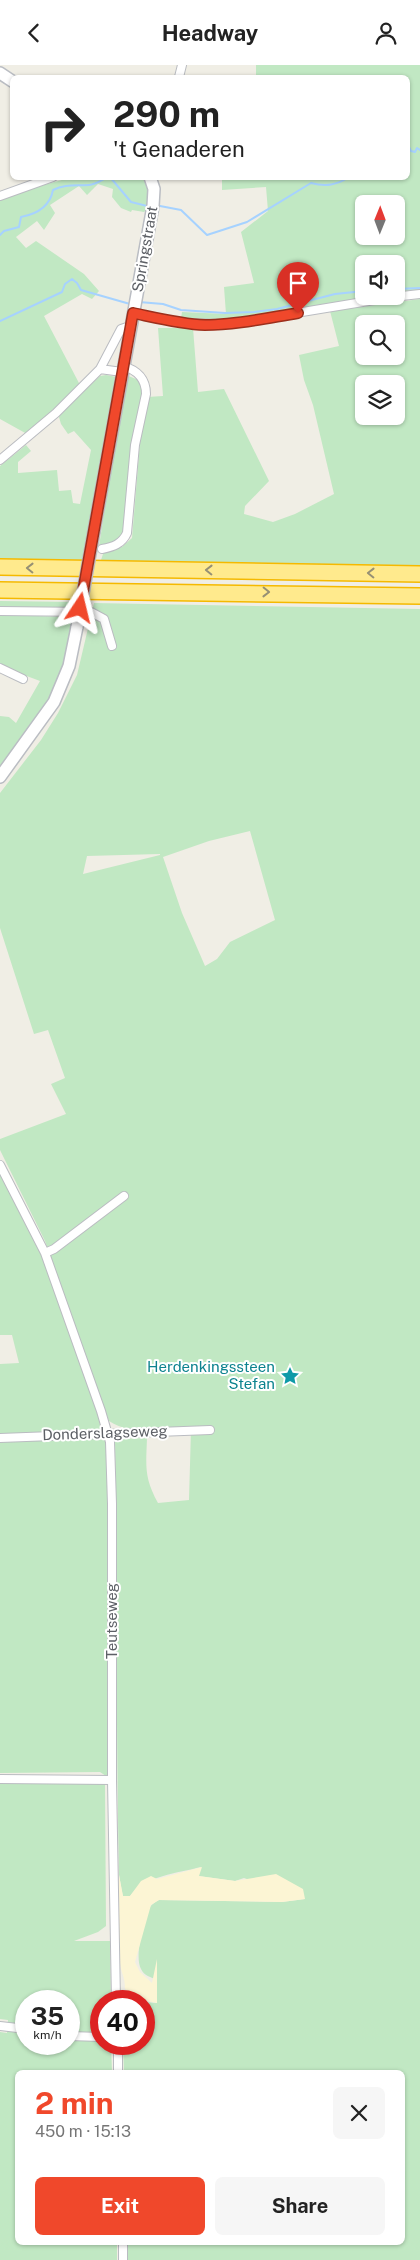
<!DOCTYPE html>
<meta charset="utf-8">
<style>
:root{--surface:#fff;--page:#f6f6f6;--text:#222;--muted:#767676;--accent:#f0482b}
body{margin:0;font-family:"Public Sans",sans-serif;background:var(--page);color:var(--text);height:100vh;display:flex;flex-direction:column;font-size:19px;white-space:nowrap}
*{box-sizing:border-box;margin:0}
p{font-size:16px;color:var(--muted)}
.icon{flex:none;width:28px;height:28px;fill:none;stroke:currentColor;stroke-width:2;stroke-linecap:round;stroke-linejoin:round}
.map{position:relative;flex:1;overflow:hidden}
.drawer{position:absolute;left:15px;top:2005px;width:390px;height:175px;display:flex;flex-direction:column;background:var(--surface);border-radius:8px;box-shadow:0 1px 4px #0004}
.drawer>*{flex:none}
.guide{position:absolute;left:10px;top:10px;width:400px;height:105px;border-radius:8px;box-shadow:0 1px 4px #0004;background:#fff;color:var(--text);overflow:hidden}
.needle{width:32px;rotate:1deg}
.buttons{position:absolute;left:355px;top:130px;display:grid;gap:10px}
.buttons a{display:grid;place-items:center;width:50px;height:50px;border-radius:8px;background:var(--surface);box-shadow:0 1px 4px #0004;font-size:25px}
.speed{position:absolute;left:15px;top:1925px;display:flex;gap:10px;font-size:25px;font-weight:700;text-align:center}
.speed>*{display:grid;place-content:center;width:65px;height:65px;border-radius:50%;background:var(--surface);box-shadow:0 1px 4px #0004;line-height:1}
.speed small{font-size:12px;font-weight:400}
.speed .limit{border:8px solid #d22;background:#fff;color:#111}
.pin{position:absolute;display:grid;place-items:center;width:42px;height:42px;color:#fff;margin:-51px -21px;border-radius:50% 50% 50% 0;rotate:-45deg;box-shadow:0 0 5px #0007}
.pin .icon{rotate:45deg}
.me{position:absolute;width:55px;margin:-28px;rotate:10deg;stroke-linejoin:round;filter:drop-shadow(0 0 4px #0008)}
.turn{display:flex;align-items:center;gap:18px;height:105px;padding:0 20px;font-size:22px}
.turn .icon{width:65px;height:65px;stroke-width:2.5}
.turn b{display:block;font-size:35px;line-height:42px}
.round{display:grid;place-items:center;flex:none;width:52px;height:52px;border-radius:8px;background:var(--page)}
.head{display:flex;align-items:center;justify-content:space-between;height:85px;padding:0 20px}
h1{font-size:30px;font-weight:700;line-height:38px;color:var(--accent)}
.primary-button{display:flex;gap:10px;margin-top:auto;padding:10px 20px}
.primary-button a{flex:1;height:58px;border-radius:8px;background:var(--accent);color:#fff;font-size:20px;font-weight:700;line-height:58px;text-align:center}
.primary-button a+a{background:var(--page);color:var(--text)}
header{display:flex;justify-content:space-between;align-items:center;height:65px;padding:0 20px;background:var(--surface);font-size:22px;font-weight:700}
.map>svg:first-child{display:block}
</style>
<header><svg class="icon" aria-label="back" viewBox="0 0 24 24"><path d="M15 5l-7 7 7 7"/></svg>Headway<svg class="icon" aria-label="person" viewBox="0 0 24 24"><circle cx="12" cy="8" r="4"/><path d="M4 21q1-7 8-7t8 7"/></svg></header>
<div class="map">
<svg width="420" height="2195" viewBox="0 0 420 2195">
<rect width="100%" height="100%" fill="#f0eee5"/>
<!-- green -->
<path fill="#c1e8c3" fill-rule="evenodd" d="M256,0H420V226L396,229V199H364V231H384C318,242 248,261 181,253L182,247L226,249L224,222L254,218L241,167L268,146L266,122L222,125V113L408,112V12H256ZM364,139H396V171H364Z
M69,113H143C149,122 154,139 144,147L132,145L131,147L121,143L112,132L113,124L98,119L87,130L79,121L50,140L55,148L44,165L37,156L16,172L26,183L36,176L84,209L99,226L92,234L82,229L44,251L80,320L27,369L0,354V132Z
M420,234V503L101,495L104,486L122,482L132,473L141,365L147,332L163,331L158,263H193L198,327L224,324L269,416L245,441L244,449L273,457L295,449L334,429L313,340L304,315L299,290L339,281L330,246ZM364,259H396V291H364ZM364,319H396V351H364Z
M106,310L117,312L86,495L0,494V401L26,380L31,386L18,397V408L57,405L59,426L71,425L73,438L80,439L91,385L74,366L68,369L61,359L59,352L63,345L100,311Z
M126,310L141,316C144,334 137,354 135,373C131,403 128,433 125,462L119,475L99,481Z
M0,536L77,537V544L0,543Z
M94,538L420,544V2195H127V2178H402V2008L124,2007L123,1979H144V1936H130L157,1938V1915C151,1912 144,1911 141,1904C134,1892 144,1855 150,1842C152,1839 155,1837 159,1835L282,1837L305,1834L244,1813L235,1816L198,1811L201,1802C178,1808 145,1811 130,1831L123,1832L119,1810C116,1665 117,1520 115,1374L147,1373C146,1402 144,1412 158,1438L189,1435L191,1364C164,1365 132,1371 109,1356L45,1176L0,1085V1074L66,1049L51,1019L65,1013L48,965L34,969L0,863V728L41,675L58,648L77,610ZM250,766L275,855L230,877L217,894L205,901L182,848L163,792L209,776ZM160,789V790L83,809L87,791Z
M0,550L74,552L62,611L50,637L0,701V651L9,652L16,658L40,616L0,601Z
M0,1107L41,1186L98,1349L101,1365L96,1368H108L112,1715L100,1707L0,1708V1299L19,1298L12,1270H0Z
M0,1719H105L106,1861L98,1867L74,1876H110L111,1936H101V1979H111L112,2007L18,2008V2178H117V2195H0V1967L7,1968L8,1955L0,1954ZM26,1936H69V1979H26Z"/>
<!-- sand -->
<path fill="#fcf5d4" d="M202,1802L199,1811L235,1816L276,1809L303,1824L305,1834L282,1837L159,1835L151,1840L135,1897L140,1907L152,1918L157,1894V1938L138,1934L125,1924C125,1911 121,1908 120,1898C118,1868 118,1839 119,1810L123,1831H130L141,1816L151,1811L157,1814Z"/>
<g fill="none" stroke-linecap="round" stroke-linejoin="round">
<!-- stream -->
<path stroke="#a6d2ff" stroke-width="2" d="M408,80L411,86L415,87L417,83L420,85
M110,112L131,137L147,141
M160,141L181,145L207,170L247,157L311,118C326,122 337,120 349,112
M0,170L4,166L19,162L21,152C37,149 50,141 53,125C65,119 76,121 89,120C95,120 102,115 108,112
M396,224L420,223
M139,237L163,239L181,245L225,248L254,247L277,244L335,229L364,226
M0,256L62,227L65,219L72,214L77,218L81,225L130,239"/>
<!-- street casing -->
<g stroke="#babcc1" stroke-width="10">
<path id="street" d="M179,12L182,0
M0,131L53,112
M133,248L183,258L230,259L393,232L420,229
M100,304L121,264L130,261
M0,395L56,348L100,304L122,307
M102,484C113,482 122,479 127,468L135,380L146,329C146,314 137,305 123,301
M0,546L91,547L104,554L112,581
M0,603L23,614
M0,1100L45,1188L101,1346L110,1377L112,1439V1715L116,1936
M45,1188L54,1184L124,1131
M0,1373L210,1365
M0,1714L112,1715
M0,1961L26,1964
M69,1971L101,1972
M118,1979V2008
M123,2178V2195"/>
</g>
<!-- secondary casing -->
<g stroke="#babdc3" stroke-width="14">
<path id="secondary" d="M0,8L12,16
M94,466L153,141L154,124L150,112
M0,712L54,637L69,601L77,562"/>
</g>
<!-- highway casing -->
<g stroke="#f5b900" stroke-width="18">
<path id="highway" d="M0,502L420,509
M0,525L420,531"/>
</g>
<!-- street -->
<use href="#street" stroke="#fff" stroke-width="8"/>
<!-- secondary -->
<use href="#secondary" stroke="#fff" stroke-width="11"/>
<!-- highway -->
<use href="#highway" stroke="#ffea8d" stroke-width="15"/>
<!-- secondary-bridge casing -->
<g stroke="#babdc3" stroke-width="14" stroke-linecap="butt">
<path id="secondary-bridge" d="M77,562L94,466"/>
</g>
<!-- secondary-bridge -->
<use href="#secondary-bridge" stroke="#fff" stroke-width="11"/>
</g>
<!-- one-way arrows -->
<defs><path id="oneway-chevron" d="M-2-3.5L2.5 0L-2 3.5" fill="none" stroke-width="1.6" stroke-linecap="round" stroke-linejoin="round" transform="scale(1.25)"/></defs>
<g stroke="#969074">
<use href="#oneway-chevron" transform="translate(30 503) rotate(-179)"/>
<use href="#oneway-chevron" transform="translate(209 505) rotate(-179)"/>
<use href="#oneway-chevron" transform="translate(371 508) rotate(-179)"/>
<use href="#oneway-chevron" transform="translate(266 527) rotate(1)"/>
</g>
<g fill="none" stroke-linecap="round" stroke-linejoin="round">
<!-- route casing -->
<g stroke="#9c2f1c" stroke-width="12">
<path id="route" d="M80,543L133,248C157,253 181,259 205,260C236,260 267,253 298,248"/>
</g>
<!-- route -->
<use href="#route" stroke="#f0482b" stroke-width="9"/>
</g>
<!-- icons -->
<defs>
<g id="sight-bare" transform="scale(1.5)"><path d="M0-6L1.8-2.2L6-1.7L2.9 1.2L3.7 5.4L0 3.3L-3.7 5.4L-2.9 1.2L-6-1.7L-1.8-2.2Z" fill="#0f9aa8" stroke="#fff" stroke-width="2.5" paint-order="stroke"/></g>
</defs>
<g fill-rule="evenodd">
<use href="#sight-bare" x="290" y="1311"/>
</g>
<g text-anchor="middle" stroke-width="4" stroke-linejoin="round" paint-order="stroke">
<!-- street labels -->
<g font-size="15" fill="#5d6066" stroke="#fff">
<text transform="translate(145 184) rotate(-80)" y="5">Springstraat</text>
<text transform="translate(105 1368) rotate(-2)" y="5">Donderslagseweg</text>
<text transform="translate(112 1556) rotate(-90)" y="5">Teutseweg</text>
</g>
<!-- culture labels -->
<g font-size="15" fill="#0d838f" stroke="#fff" text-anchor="end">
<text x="275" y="1307">Herdenkingssteen<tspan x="275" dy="17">Stefan</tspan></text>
</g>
</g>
</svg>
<div class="buttons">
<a><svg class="needle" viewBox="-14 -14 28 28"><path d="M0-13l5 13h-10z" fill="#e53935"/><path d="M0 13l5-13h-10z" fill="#767676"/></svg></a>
<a><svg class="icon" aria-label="sound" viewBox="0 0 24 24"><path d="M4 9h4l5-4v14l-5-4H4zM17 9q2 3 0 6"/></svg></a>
<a><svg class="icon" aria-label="search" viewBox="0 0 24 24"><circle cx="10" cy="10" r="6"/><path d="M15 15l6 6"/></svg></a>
<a><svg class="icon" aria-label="layers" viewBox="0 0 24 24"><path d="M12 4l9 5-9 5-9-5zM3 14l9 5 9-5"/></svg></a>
</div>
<div class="speed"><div>35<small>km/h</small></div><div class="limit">40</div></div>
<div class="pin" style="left:298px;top:248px;background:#d93025"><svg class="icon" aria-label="arrive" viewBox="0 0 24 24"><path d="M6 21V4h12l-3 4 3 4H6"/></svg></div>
<svg class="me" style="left:80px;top:543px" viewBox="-20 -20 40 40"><path d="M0-17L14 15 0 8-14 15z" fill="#f0482b" stroke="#fff" stroke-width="4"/></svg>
<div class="guide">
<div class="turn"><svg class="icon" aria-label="right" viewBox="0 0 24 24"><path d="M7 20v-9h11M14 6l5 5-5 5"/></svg><div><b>290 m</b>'t Genaderen</div></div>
</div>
<section class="drawer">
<div class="head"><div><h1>2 min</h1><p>450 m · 15:13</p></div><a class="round"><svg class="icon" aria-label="close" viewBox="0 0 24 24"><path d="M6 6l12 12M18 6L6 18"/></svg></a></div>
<div class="primary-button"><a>Exit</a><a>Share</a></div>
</section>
</div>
